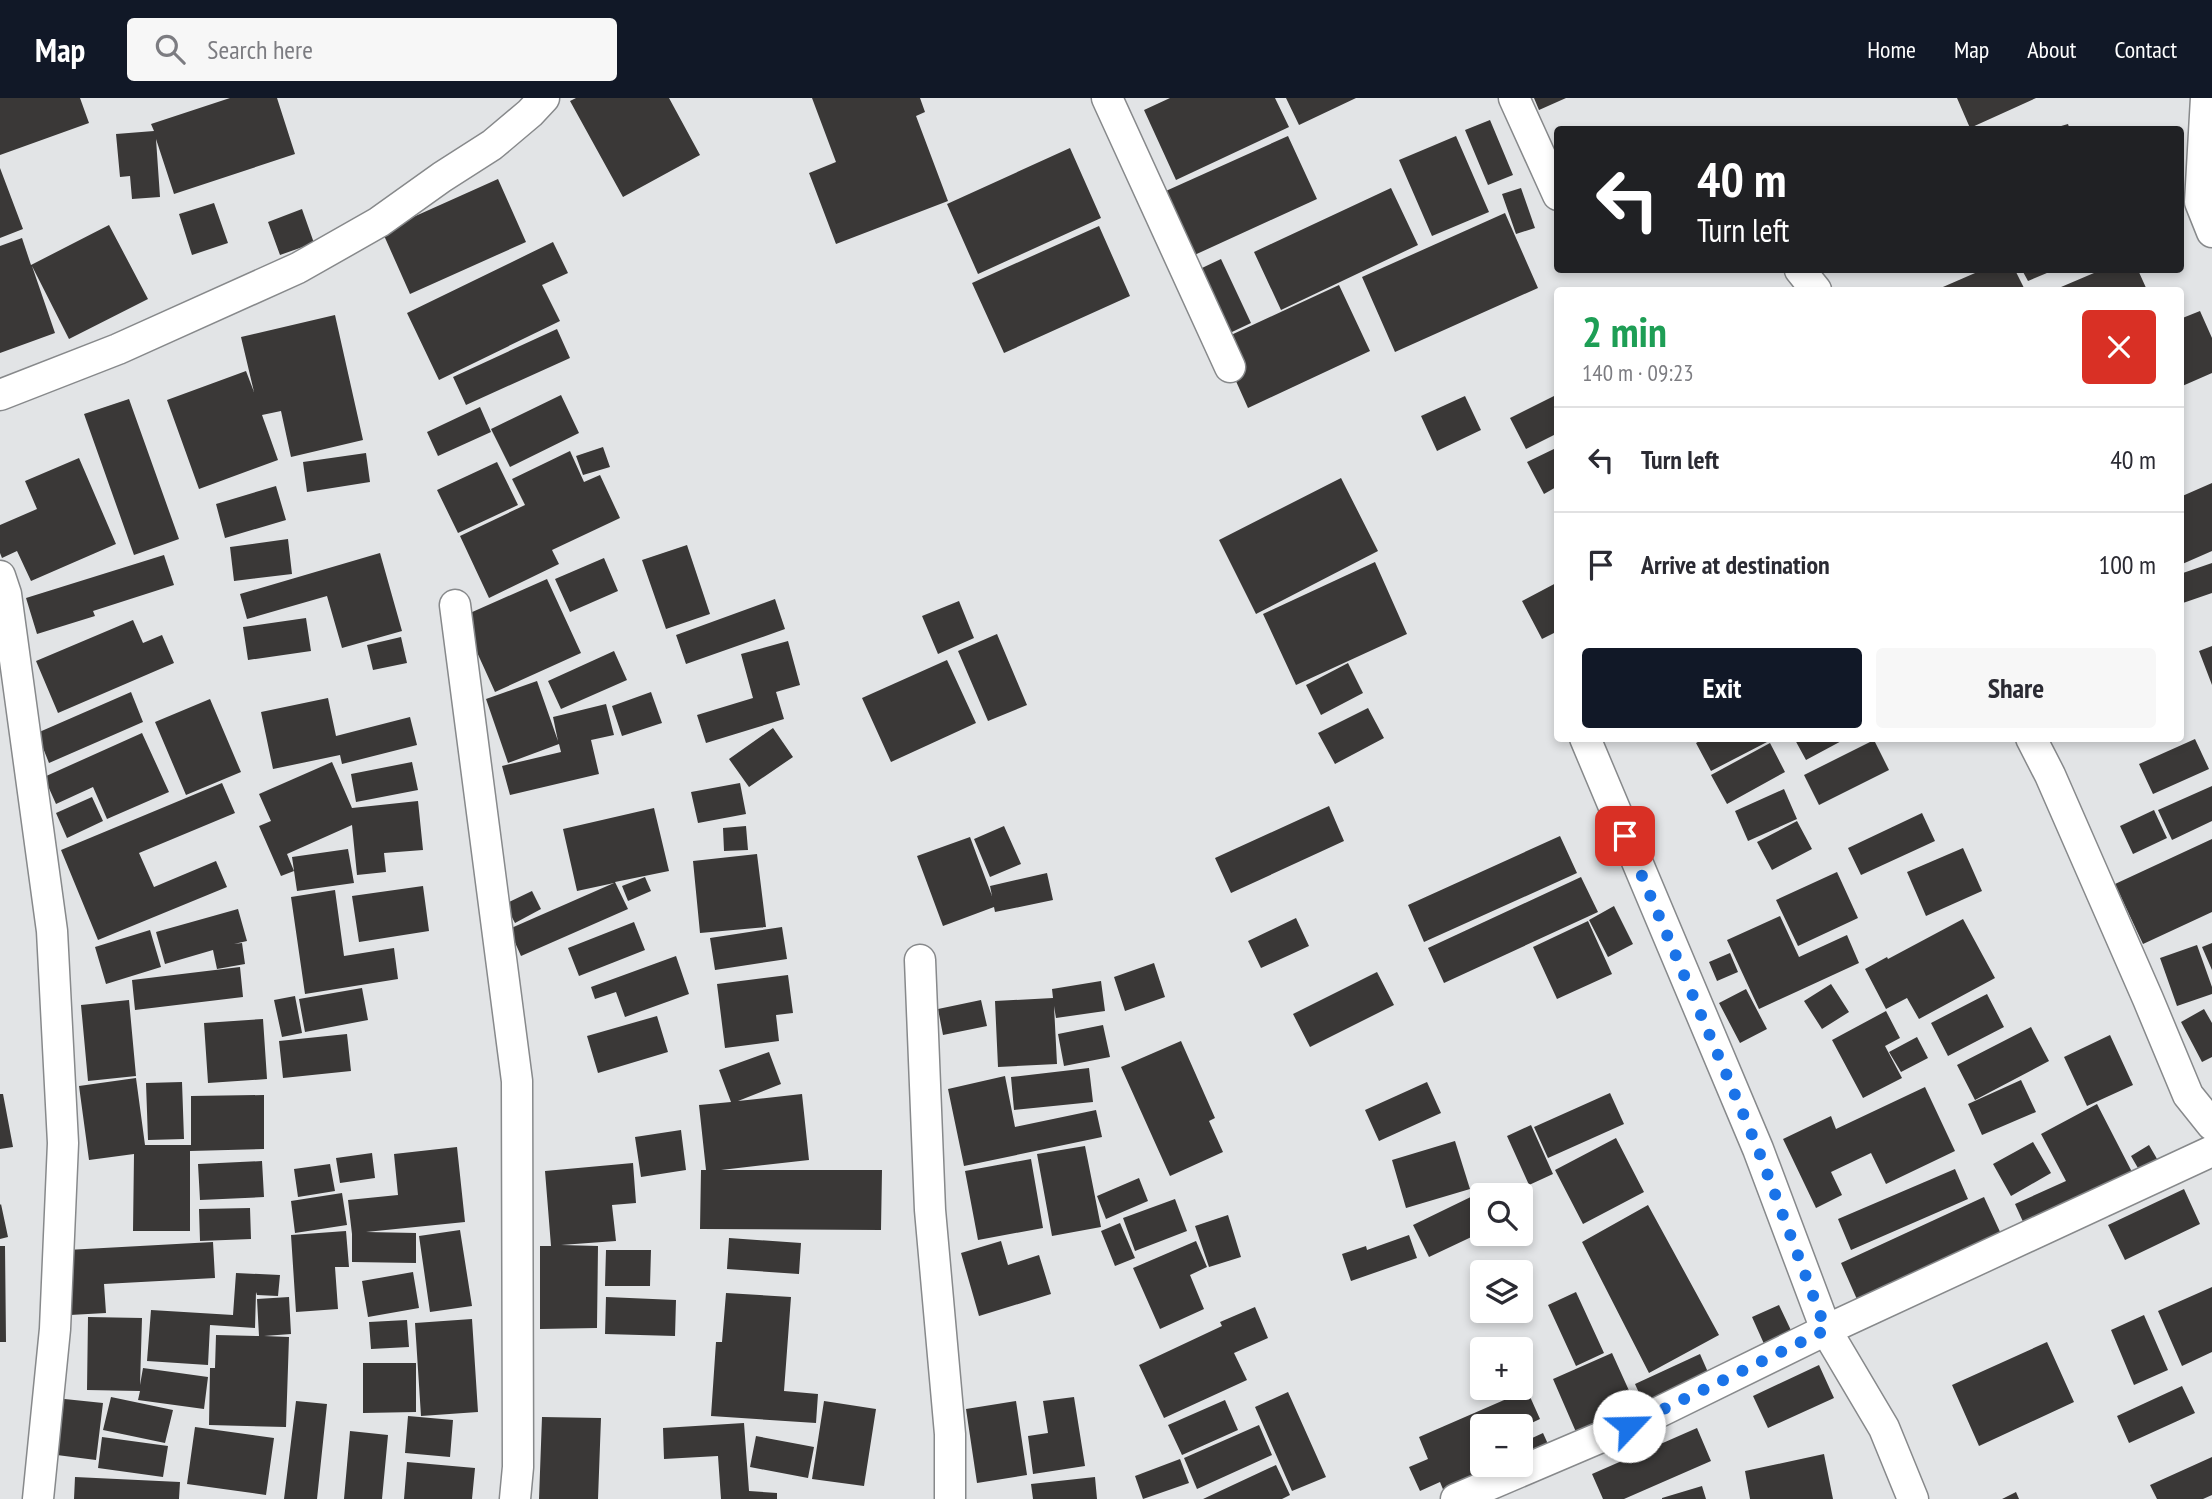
<!DOCTYPE html>
<meta charset="utf-8">
<style>
:root{--surface:#fff;--page:#f7f7f7;--text:#2b2b33;--muted:#7c7c81;--line:#e1e1e2;--accent:#111827}
body{margin:0;font-family:"PT Sans Narrow",sans-serif;background:var(--page);color:var(--text);height:100vh;display:flex;flex-direction:column;font-size:26px;white-space:nowrap}
*{box-sizing:border-box;margin:0}
p{font-size:23px;color:var(--muted)}
.icon{flex:none;width:38px;height:38px;fill:none;stroke:currentColor;stroke-width:2;stroke-linecap:round;stroke-linejoin:round}
.map{position:relative;flex:1;overflow:hidden}
.details{position:absolute;left:1554px;top:189px;width:630px;height:455px;display:flex;flex-direction:column;background:var(--surface);border-radius:7px;box-shadow:0 4px 10px #0003}
.details>*{flex:none}
.guide{position:absolute;left:1554px;top:28px;width:630px;height:147px;border-radius:7px;box-shadow:0 4px 10px #0003;background:#202124;color:#fff;overflow:hidden}
.fabs{position:absolute;left:1470px;top:1085px;display:grid;gap:14px}
.fabs a{display:grid;place-items:center;width:63px;height:63px;border-radius:7px;background:var(--surface);box-shadow:0 4px 10px #0003;font-size:35px}
.pin{position:absolute;display:grid;place-items:center;width:60px;height:60px;color:#fff;margin:-30px;border-radius:14px;box-shadow:0 4px 10px #0006}
.me{position:absolute;width:77px;margin:-38px;rotate:66deg;stroke-linejoin:round;filter:drop-shadow(0 0 5px #0008)}
.turn{display:flex;align-items:center;gap:24px;height:147px;padding:0 28px;font-size:32px}
.turn .icon{width:91px;height:91px;stroke-width:2.5}
.turn b{display:block;font-size:49px;line-height:60px}
.round{display:grid;place-items:center;flex:none;width:74px;height:74px;border-radius:7px;background:var(--page)}
.headline{display:flex;align-items:center;justify-content:space-between;height:119px;padding:0 28px}
h1{font-size:42px;font-weight:600;line-height:52px;color:#1e9e55}
.action{display:flex;gap:14px;margin-top:auto;padding:14px 28px}
.action a{flex:1;height:80px;border-radius:7px;background:var(--accent);color:#fff;font-size:28px;font-weight:600;line-height:80px;text-align:center}
.action a+a{background:var(--page);color:var(--text)}
ul{padding:0;list-style:none}
li{display:flex;align-items:center;gap:21px;height:105px;padding:0 28px;border-top:2px solid var(--line)}
li div{flex:1}
li b{display:block;font-size:26px}
li em{font-style:normal}
header{display:flex;align-items:center;gap:42px;box-sizing:border-box;height:98px;padding:0 35px;background:var(--accent);color:#fff}
header strong{font-size:33px}
nav{display:flex;gap:38px;margin-inline-start:auto;font-size:24px}
.search{width:490px;height:63px;background:var(--page);display:flex;align-items:center;gap:18px;box-sizing:border-box;padding:0 24px;border-radius:7px;color:var(--muted);font-size:26px}
.map>svg:first-child{display:block}
</style>
<header>
<strong>Map</strong>
<div class="search"><svg class="icon" aria-label="search" viewBox="0 0 24 24"><circle cx="10" cy="10" r="6"/><path d="M15 15l6 6"/></svg>Search here</div>
<nav><a>Home</a><a>Map</a><a>About</a><a>Contact</a></nav>
</header>
<div class="map">
<svg width="2212" height="1401" viewBox="0 0 2212 1401">
<rect width="100%" height="100%" fill="#e2e4e6"/>
<!-- building -->
<path fill="#3a3837" d="M0,0H80L89,25L0,57Z
M230,0H277L295,56L174,96L156,41L160,99L132,101L130,78L120,79L116,36L154,33L151,26Z
M576,0H669L700,57L623,99L570,3Z
M812,0H920L925,14L916,18L948,103L836,146L809,75L836,64Z
M1170,0H1275L1289,29L1176,82L1144,12Z
M1286,0H1356L1299,27Z
M1534,0H1566L1539,12Z
M1957,0H2036L1970,30Z
M1490,22L1513,77L1488,87L1465,32Z
M2068,26L2070,32H2051V31Z
M1288,38L1317,101L1177,165L1148,101Z
M1456,38L1489,114L1432,138L1399,62Z
M1070,50L1101,120L978,176L947,106Z
M0,70L23,131L0,140Z
M498,81L526,144L410,196L382,133Z
M1391,90L1418,147L1281,212L1254,154Z
M1521,90L1535,130L1516,136L1502,96Z
M214,105L228,145L192,157L179,116Z
M302,111L314,145L280,157L268,124Z
M1505,115L1538,190L1395,254L1362,179Z
M109,127L148,201L69,241L32,168L55,235L0,255V148L22,140L31,167Z
M1099,128L1130,198L1004,255L972,185Z
M553,144L568,175L542,187L560,223L439,282L407,215Z
M1221,161L1251,225L1215,242L1185,178Z
M1982,172H2015L2025,192H1936Z
M2022,172H2054L2028,183Z
M2101,172H2138L2147,192H2063L2061,189Z
M1339,187L1370,253L1248,310L1218,243Z
M2200,213L2212,240V275L2180,289V221Z
M335,217L363,342L291,359L281,313L262,317L278,362L199,391L167,302L246,273L254,294L241,239Z
M557,231L570,260L466,307L453,279Z
M1558,296V335L1526,351L1510,320Z
M561,297L579,335L510,369L491,331Z
M1465,298L1481,332L1437,353L1421,318Z
M129,301L179,441L134,457L84,316Z
M480,309L491,334L438,358L427,334Z
M603,349L610,369L583,377L576,358Z
M1558,349V388L1544,396L1527,364Z
M570,353L584,384L600,377L620,420L552,452L559,466L489,500L460,438L525,407L512,381Z
M366,355L370,384L307,394L303,364Z
M79,360L116,446L31,483L17,453L2,460L0,455V427L37,411L25,383Z
M497,364L518,407L458,435L437,392Z
M1341,380L1378,453L1256,516L1219,442Z
M2212,385V453L2180,467V399Z
M276,388L286,422L225,440L216,406Z
M288,441L292,476L234,483L230,449Z
M687,447L710,516L666,531L642,462Z
M380,455L402,533L342,550L327,498L247,521L240,496Z
M164,457L174,487L93,513L95,518L37,536L26,500Z
M604,460L618,493L570,514L555,481Z
M1375,464L1407,536L1296,587L1263,516Z
M2212,465V495L2180,506V476Z
M547,481L581,555L495,594L461,519Z
M1558,484V533L1542,541L1522,503Z
M775,501L785,531L686,566L676,537Z
M959,503L974,540L938,556L922,518Z
M306,520L311,553L248,562L243,529Z
M133,522L143,545L162,537L174,565L58,615L36,563Z
M997,536L1027,607L988,623L958,553Z
M401,539L407,565L373,572L367,547Z
M788,543L800,587L776,594L784,621L706,645L697,617L753,600L741,556Z
M2212,548V587L2199,553Z
M614,553L627,582L561,611L548,583Z
M947,562L976,625L891,664L862,600Z
M1348,565L1363,595L1321,617L1306,587Z
M537,583L558,643L553,619L606,606L614,637L591,642L599,676L510,697L502,668L561,654L559,646L508,665L486,601Z
M131,594L143,624L49,665L37,635Z
M651,594L662,625L622,638L612,608Z
M328,600L336,638L410,619L417,647L342,666L340,657L273,671L261,614Z
M210,601L241,674L186,697L155,624Z
M1368,610L1384,640L1335,666L1318,635Z
M773,630L793,659L749,689L729,661Z
M142,635L169,694L107,721L93,689L56,706L44,679Z
M1705,640H1765L1767,644L1711,673L1696,645Z
M1794,640H1847L1806,662Z
M2195,641L2209,671L2153,696L2139,666Z
M1874,642L1889,672L1819,707L1804,677Z
M1770,645L1785,674L1727,706L1711,677Z
M332,664L352,710L418,703L423,752L384,755L386,774L357,777L352,727L287,756L294,773L281,778L259,728L271,723L259,696Z
M412,664L418,692L356,704L351,676Z
M222,685L235,715L139,755L154,789L216,763L227,789L98,842L61,752Z
M740,685L746,716L698,725L691,694Z
M2212,688V723L2172,742L2158,712Z
M1784,691L1797,721L1748,743L1735,713Z
M92,699L103,723L67,740L56,715Z
M1329,708L1344,743L1231,795L1215,760Z
M654,710L669,773L615,784L628,811L521,858L509,831L614,785L577,793L563,731Z
M2154,712L2167,740L2133,756L2120,728Z
M1922,715L1935,743L1861,777L1848,750Z
M1797,723L1812,751L1772,772L1757,744Z
M746,728L748,752L724,753L723,730Z
M1004,728L1021,766L990,779L974,741Z
M1560,738L1577,775L1424,844L1408,807Z
M970,739L992,798L990,788L1047,775L1053,802L995,814L994,809L943,828L917,758Z
M2212,741V814L2143,846L2115,786Z
M1963,750L1982,793L1926,818L1907,774Z
M348,751L354,785L297,793L292,759Z
M757,756L766,829L700,835L693,763Z
M1837,774L1858,820L1798,848L1776,802Z
M645,779L651,793L628,803L622,788Z
M1581,779L1598,814L1444,885L1428,850Z
M423,788L429,833L359,844L352,798Z
M335,792L344,858L394,850L398,881L305,896L291,799Z
M532,793L541,811L515,825L505,806Z
M1614,808L1633,846L1608,859L1589,822Z
M238,811L247,843L234,846L242,845L245,866L217,871L213,852L165,866L156,834Z
M1780,818L1799,859L1847,837L1859,865L1759,911L1727,842Z
M1296,820L1309,848L1261,870L1248,843Z
M1963,821L1995,880L1919,921L1907,900L1886,911L1865,871L1887,859L1888,861Z
M1588,823L1612,876L1557,901L1533,849Z
M634,824L645,852L579,878L568,850Z
M782,829L787,861L715,872L710,840Z
M150,832L161,869L106,886L95,849Z
M2212,845V872L2202,849Z
M2197,847L2212,889V896L2177,908L2160,860Z
M1730,855L1738,874L1717,883L1709,864Z
M676,858L689,896L625,919L616,894L595,901L591,889Z
M1154,865L1165,899L1125,913L1114,879Z
M240,869L243,899L135,912L132,882Z
M1377,874L1394,907L1310,949L1293,916Z
M788,877L793,915L776,917L779,943L725,950L717,886Z
M1101,883L1105,913L1056,920L1054,908L1057,966L998,969L995,903L1053,900L1052,891Z
M1831,886L1849,914L1822,931L1804,903Z
M362,890L368,922L305,934L299,901Z
M1746,891L1767,931L1740,945L1719,905Z
M1987,896L2004,929L1948,958L1931,925Z
M295,898L302,935L282,939L274,902Z
M129,902L136,978L88,983L81,907Z
M981,902L987,928L943,937L938,911Z
M2204,911L2212,925V959L2202,964L2181,924Z
M1886,913L1900,940L1885,948L1902,980L1863,1000L1832,942Z
M657,918L668,954L598,975L587,938Z
M263,921L267,981L208,985L204,925Z
M1103,927L1110,959L1064,968L1058,936Z
M2031,929L2049,963L1975,1002L1957,967Z
M347,936L351,973L283,980L279,943Z
M2110,937L2133,987L2087,1008L2064,959Z
M1917,939L1928,960L1901,974L1889,954Z
M1181,943L1215,1020L1209,1023L1223,1054L1170,1078L1121,969Z
M769,954L781,986L738,1003L802,996L809,1062L721,1072H882L881,1132L700,1131L701,1072H706L699,1007L731,1004L719,972Z
M1089,970L1093,1004L1014,1012L1011,979Z
M1005,978L1015,1029L1096,1012L1102,1039L964,1068L948,991Z
M136,980L145,1047H191V998L264,997V1051L190,1053V1133H133L134,1056L89,1062L79,988Z
M2021,982L2036,1014L1982,1037L1968,1006Z
M182,984L184,1041L148,1042L146,985Z
M1427,984L1441,1015L1379,1043L1365,1012Z
M1925,989L1955,1053L1886,1086L1871,1055L1831,1074L1842,1097L1816,1110L1783,1041L1831,1018L1836,1031Z
M1610,995L1624,1026L1548,1060L1534,1029Z
M0,996H3L13,1049L0,1051Z
M2097,1006L2132,1074L2029,1137L2015,1106L2066,1083L2041,1036Z
M1531,1027L1553,1076L1529,1087L1507,1038Z
M681,1032L686,1072L641,1079L635,1039Z
M1616,1040L1644,1094L1583,1126L1555,1072Z
M1455,1043L1470,1091L1406,1110L1392,1062Z
M2033,1044L2051,1075L2011,1098L1993,1066Z
M2149,1047L2164,1073L2146,1084L2131,1058Z
M1085,1048L1101,1129L1052,1138L1037,1056Z
M457,1049L465,1124L366,1134L416,1135V1165L352,1164V1136L348,1102L398,1097L394,1056Z
M372,1055L375,1080L340,1085L336,1060Z
M1031,1061L1043,1130L978,1142L965,1073Z
M262,1063L264,1099L200,1102L198,1066Z
M633,1065L636,1105L612,1107L616,1143L561,1147L598,1148L597,1230L540,1231V1148H551L545,1073Z
M330,1066L335,1093L298,1099L294,1071Z
M1955,1071L1968,1101L1851,1152L1838,1121Z
M1139,1080L1148,1103L1106,1121L1097,1098Z
M2184,1091L2200,1126L2125,1162L2108,1127Z
M1481,1094L1482,1134L1429,1159L1413,1127Z
M342,1095L347,1127L295,1135L291,1103Z
M1984,1099L2007,1149L1863,1215L1841,1165Z
M1175,1101L1187,1133L1135,1153L1123,1120Z
M1,1106L8,1139L0,1141V1107Z
M1648,1107L1719,1237L1649,1275L1582,1144Z
M250,1110L251,1141L200,1143L199,1111Z
M1228,1117L1241,1159L1209,1169L1195,1128Z
M1120,1125L1135,1160L1115,1168L1101,1133Z
M460,1132L472,1208L430,1214L419,1138Z
M346,1133L349,1169H335L338,1211L296,1214L291,1137Z
M1409,1137L1417,1160L1351,1183L1342,1156L1366,1148L1367,1152Z
M729,1140L801,1145L799,1176L727,1171Z
M1001,1143L1008,1167L1039,1157L1051,1196L979,1218L961,1155Z
M1196,1143L1207,1169L1190,1177L1204,1211L1160,1231L1133,1170Z
M213,1144L215,1180L104,1186L106,1215L70,1217L67,1152Z
M0,1148H5L6,1244H0Z
M606,1152H651L650,1188H605Z
M413,1174L419,1210L368,1219L362,1183Z
M236,1175L280,1177L278,1198L257,1197L256,1194L255,1230L210,1227L208,1267L147,1263L151,1212L233,1217Z
M2212,1189V1254L2182,1268L2158,1213Z
M1576,1194L1604,1255L1576,1268L1548,1207Z
M726,1195L791,1199L784,1293L818,1296L816,1325L711,1318L716,1244H722Z
M289,1199L291,1236L264,1238L289,1239L286,1329L209,1327L210,1270H215L216,1237L259,1238L257,1201Z
M606,1199L676,1202L675,1238L605,1236Z
M1779,1207L1797,1245L1769,1257L1752,1219Z
M1255,1209L1268,1240L1234,1255L1247,1282L1164,1320L1139,1267L1222,1228L1220,1224Z
M2144,1217L2168,1272L2134,1287L2111,1232Z
M88,1219L142,1220L140,1287L143,1270L208,1279L204,1311L138,1302L140,1293L87,1292Z
M472,1221L478,1314L421,1318L415,1225Z
M407,1222L409,1249L371,1251L369,1224Z
M2047,1244L2074,1304L1979,1348L1952,1287Z
M1612,1255L1636,1308L1576,1334L1553,1281Z
M1700,1256L1714,1288L1649,1317L1635,1286Z
M363,1265H416V1314L363,1315Z
M1819,1267L1834,1300L1768,1330L1753,1298Z
M2182,1288L2195,1315L2129,1345L2117,1318Z
M1527,1292L1540,1321L1521,1330L1482,1328V1367H1496L1501,1378L1447,1401L1440,1384L1420,1393L1409,1369L1428,1361L1419,1339Z
M1288,1294L1326,1379L1292,1393L1255,1309Z
M111,1299L173,1312L165,1345L103,1332Z
M1074,1299L1085,1368L1033,1376L1028,1338L1048,1335L1043,1303Z
M55,1300L103,1305L96,1362L49,1356Z
M1225,1302L1238,1332L1182,1357L1168,1327Z
M296,1303L327,1306L317,1401H284Z
M824,1303L876,1311L864,1388L812,1381Z
M1016,1303L1027,1377L977,1385L966,1311Z
M408,1318L453,1322L450,1359L405,1355Z
M542,1319L601,1320L598,1401H539Z
M744,1325L749,1393L777,1395V1401H721L718,1358L664,1361L663,1330Z
M1259,1327L1272,1357L1197,1391L1184,1360Z
M195,1329L274,1340L266,1397L187,1386Z
M1697,1330L1711,1363L1624,1401H1603L1592,1376Z
M350,1333L388,1337L382,1401H344Z
M1543,1335L1557,1366L1521,1367V1345Z
M756,1338L814,1349L808,1380L750,1369Z
M102,1339L168,1348L163,1379L98,1370Z
M1824,1356L1833,1401H1750L1745,1373Z
M2212,1359V1397L2203,1401H2157L2150,1387Z
M1180,1361L1189,1385L1143,1401L1135,1378Z
M407,1364L475,1370L472,1401H404Z
M1276,1367L1290,1397L1282,1401H1203Z
M75,1379L180,1384L179,1401H74Z
M1095,1379L1097,1401H1033L1031,1386Z
M1702,1388L1706,1401H1662V1400Z
M2016,1394L2019,1401H2002Z"/>
<g fill="none" stroke-linecap="round" stroke-linejoin="round">
<!-- street casing -->
<g stroke="#87898b" stroke-width="33">
<path id="street" d="M1107,0L1230,269
M1514,0L1558,97
M2206,0L2200,104L2212,134
M1800,172L1816,192
M0,297L118,251L298,170L379,124L442,79L492,47L530,15L544,0
M0,478L6,496L52,833L63,1045L55,1231L38,1401
M455,507L517,983L518,1369L515,1401
M1585,640L1758,1051L1826,1232L1884,1330L1913,1401
M2031,640L2050,677L2148,901L2188,997L2212,1027
M920,862L930,1112L950,1336V1401
M1456,1401L1653,1317L1826,1232L2212,1053"/>
</g>
<!-- street -->
<use href="#street" stroke="#fff" stroke-width="30"/>
</g>
<g fill="none" stroke-linecap="round" stroke-linejoin="round">
<!-- route -->
<path stroke="#1a73e8" stroke-width="12" stroke-dasharray="0 21.6" d="M1625,738L1758,1051L1826,1232L1629,1328"/>
</g>
</svg>
<div class="fabs">
<a><svg class="icon" aria-label="search" viewBox="0 0 24 24"><circle cx="10" cy="10" r="6"/><path d="M15 15l6 6"/></svg></a>
<a><svg class="icon" aria-label="layers" viewBox="0 0 24 24"><path d="M12 4l9 5-9 5-9-5zM3 14l9 5 9-5"/></svg></a>
<a>+</a>
<a>−</a>
</div>
<div class="pin" style="left:1625px;top:738px;background:#d93025"><svg class="icon" aria-label="arrive" viewBox="0 0 24 24"><path d="M6 21V4h12l-3 4 3 4H6"/></svg></div>
<svg class="me" style="left:1629px;top:1328px" viewBox="-20 -20 40 40"><circle r="19" fill="#fff"/><path d="M0-13L10 11 0 6-10 11z" fill="#1a73e8"/></svg>
<div class="guide">
<div class="turn"><svg class="icon" aria-label="left" viewBox="0 0 24 24"><path d="M17 20v-9H6M10 6l-5 5 5 5"/></svg><div><b>40 m</b>Turn left</div></div>
</div>
<section class="details">
<div class="headline"><div><h1>2 min</h1><p>140 m · 09:23</p></div><a class="round" style="background:#d93025;color:#fff"><svg class="icon" aria-label="close" viewBox="0 0 24 24"><path d="M6 6l12 12M18 6L6 18"/></svg></a></div>
<ul>
<li><svg class="icon" aria-label="left" viewBox="0 0 24 24"><path d="M17 20v-9H6M10 6l-5 5 5 5"/></svg><div><b>Turn left</b></div><em>40 m</em></li>
<li><svg class="icon" aria-label="arrive" viewBox="0 0 24 24"><path d="M6 21V4h12l-3 4 3 4H6"/></svg><div><b>Arrive at destination</b></div><em>100 m</em></li>
</ul>
<div class="action"><a>Exit</a><a>Share</a></div>
</section>
</div>
